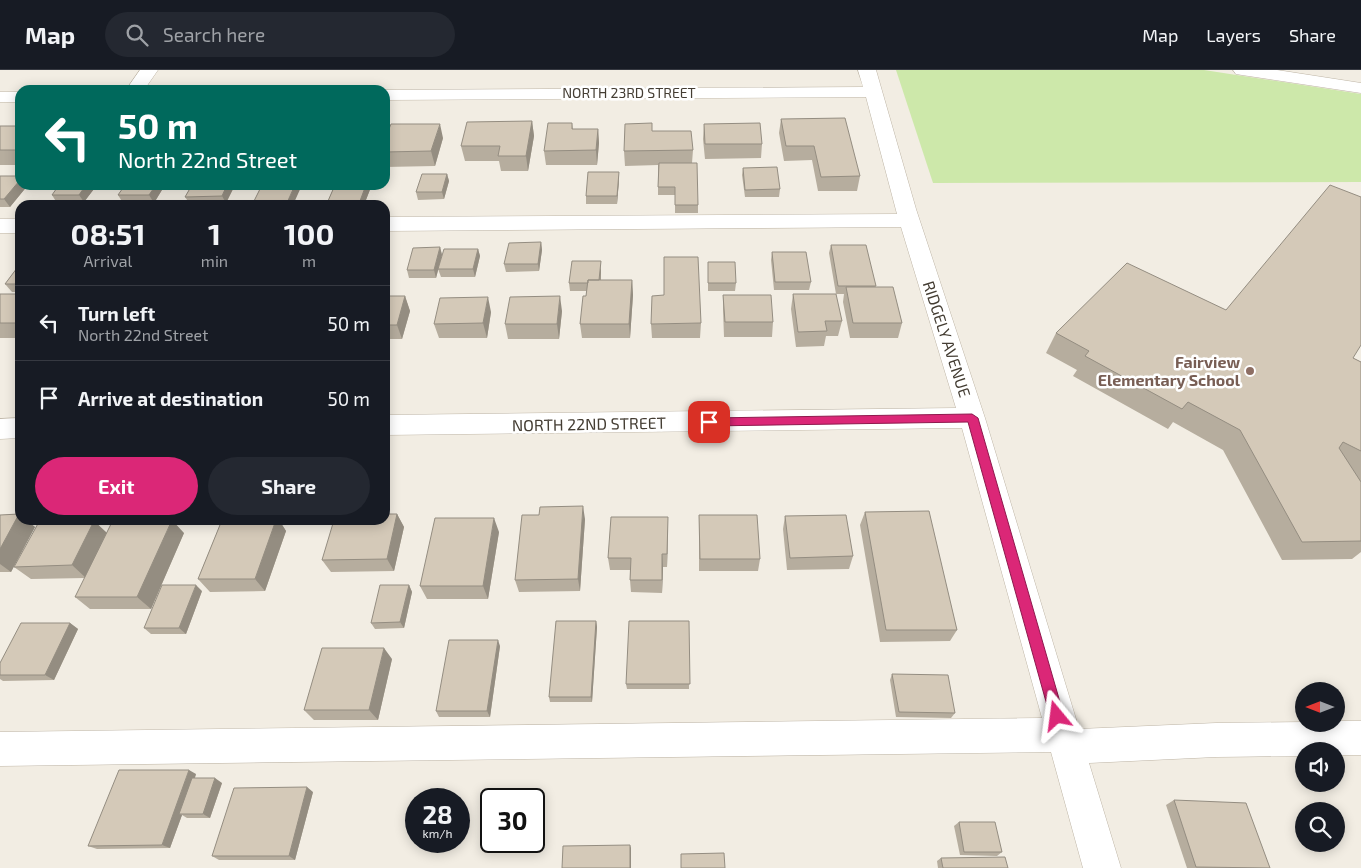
<!DOCTYPE html>
<style>
:root{--surface:#171b24;--page:#242831;--text:#f1f3f6;--muted:#9ea1a6;--line:#363941;--accent:#db2777}
body{margin:0;font-family:"Exo 2",sans-serif;background:var(--page);color:var(--text);height:100vh;display:flex;flex-direction:column;font-size:19px;white-space:nowrap}
*{box-sizing:border-box;margin:0}
p{font-size:16px;color:var(--muted)}
.icon{flex:none;width:28px;height:28px;fill:none;stroke:currentColor;stroke-width:2;stroke-linecap:round;stroke-linejoin:round}
.map{position:relative;flex:1;overflow:hidden}
.sheet{position:absolute;left:15px;top:130px;width:375px;height:325px;display:flex;flex-direction:column;background:var(--surface);border-radius:15px;box-shadow:0 2px 12px #0003}
.sheet>*{flex:none}
.hud{position:absolute;left:15px;top:15px;width:375px;height:105px;border-radius:15px;box-shadow:0 2px 12px #0003;background:#00695c;color:#fff;overflow:hidden}
.needle{width:32px;rotate:270deg}
.buttons{position:absolute;left:1295px;top:612px;display:grid;gap:10px}
.buttons a{display:grid;place-items:center;width:50px;height:50px;border-radius:50%;background:var(--surface);box-shadow:0 2px 12px #0003;font-size:25px}
.speed{position:absolute;left:405px;top:718px;display:flex;gap:10px;font-size:25px;font-weight:700;text-align:center}
.speed>*{display:grid;place-content:center;width:65px;height:65px;border-radius:50%;background:var(--surface);box-shadow:0 2px 12px #0003;line-height:1}
.speed small{font-size:12px;font-weight:400}
.speed .limit{border:2px solid #111;border-radius:8px;background:#fff;color:#111}
.pin{position:absolute;display:grid;place-items:center;width:42px;height:42px;color:#fff;margin:-21px;border-radius:10px;box-shadow:0 2px 8px #0006}
.me{position:absolute;width:55px;margin:-28px;rotate:344deg;stroke-linejoin:round;filter:drop-shadow(0 0 4px #0008)}
.turn{display:flex;align-items:center;gap:18px;height:105px;padding:0 20px;font-size:22px}
.turn .icon{width:65px;height:65px;stroke-width:2.5}
.turn b{display:block;font-size:35px;line-height:42px}
.eta{display:flex;justify-content:space-evenly;align-items:center;height:85px;text-align:center}
.eta b{font-size:30px;font-weight:700;line-height:35px}
.cta{display:flex;gap:10px;margin-top:auto;padding:10px 20px}
.cta a{flex:1;height:58px;border-radius:30px;background:var(--accent);color:#fff;font-size:20px;font-weight:700;line-height:58px;text-align:center}
.cta a+a{background:var(--page);color:var(--text)}
ul{padding:0;list-style:none}
li{display:flex;align-items:center;gap:15px;height:75px;padding:0 20px;border-top:1px solid var(--line)}
li div{flex:1}
li b{display:block;font-size:19px}
li em{font-style:normal}
header{display:flex;align-items:center;gap:30px;box-sizing:border-box;height:70px;padding:0 25px;background:var(--surface);border-bottom:1px solid var(--line)}
header strong{font-size:24px}
nav{display:flex;gap:28px;margin-inline-start:auto;font-size:18px}
.search{width:350px;height:45px;background:var(--page);display:flex;align-items:center;gap:12px;box-sizing:border-box;padding:0 18px;border-radius:28px;color:var(--muted);font-size:19px}
.map>svg:first-child{display:block}
</style>
<header>
<strong>Map</strong>
<div class="search"><svg class="icon" aria-label="search" viewBox="0 0 24 24"><circle cx="10" cy="10" r="6"/><path d="M15 15l6 6"/></svg>Search here</div>
<nav><a>Map</a><a>Layers</a><a>Share</a></nav>
</header>
<div class="map">
<svg width="1361" height="798" viewBox="0 0 1361 798">
<rect width="100%" height="100%" fill="#f2ede3"/>
<!-- green -->
<path fill="#cde8aa" d="M896,0H1204L1361,24V112L933,113Z"/>
<g fill="none" stroke-linecap="round" stroke-linejoin="round">
<!-- minor casing -->
<g stroke="#beb5a6" stroke-width="1">
<path id="minor" d="M140,0H158L144,20H126Z
M858,0H876L916,139L985,348L1079,659L1216,653L1304,652V654H1336V651H1361V685H1336V681H1304V686L1216,687L1089,693L1121,798H1083L1051,682L0,696V662L1042,648L962,358L385,365V345L956,338L901,157L385,161V147L897,144L866,27L385,30V20H383L863,17Z
M1233,0H1277L1361,13V23L1242,5L1236,4Z
M0,22H20V32H0Z
M0,149H20V163H0Z
M20,348V368L0,369V349Z"/>
</g>
<!-- minor -->
<use href="#minor" fill="#fff" fill-rule="evenodd"/>
</g>
<!-- wall -->
<path fill="#b6ad9e" d="M781,49L860,106L857,121H818L812,90L784,91L779,63Z
M532,51L534,66L528,101H501L499,91H465L461,76Z
M572,53L573,59H598L599,73L597,95H546L544,81Z
M704,54L762,74L761,88L705,89L703,69Z
M0,56H20V95H0Z
M652,61L693,80L692,93L698,135V143H675V125H658V95L625,96L624,81Z
M443,68L435,96L385,97V69Z
M743,98L780,119L779,127H745L742,105Z
M447,104L449,111L444,129L418,130L416,122Z
M0,106L20,115H28L10,137H0Z
M619,110L617,134H586V126Z
M97,115L84,132L57,133L52,125Z
M165,115L154,133H123L118,125Z
M192,115H235L226,133L190,134L185,127Z
M335,115H370L371,117L364,135H330L328,131Z
M541,172L542,180L539,201L506,202L504,194Z
M831,175L876,216L875,217L902,253L898,268H850L843,232L844,224H836L829,183Z
M440,177L442,185L436,208H409L407,200Z
M478,179L480,186L475,207H441L438,199Z
M772,182L811,212L809,220H774L771,190Z
M708,192L736,213L735,221H708Z
M20,194V222H12L5,214Z
M601,199V210H632L633,225L630,268H582L580,254L587,221H570L569,213Z
M0,224H20V268H0Z
M793,224L842,251L838,266H826L824,276L796,277L791,239Z
M723,225L773,252L772,267H724L723,240Z
M385,226H405L410,241L402,269H385Z
M1226,240L1353,288L1361,292V411H1360L1361,412V482L1352,489L1282,490L1223,380L1173,352L1168,359L1073,306L1077,300L1046,283L1056,263Z
M562,241L559,269H508L505,254Z
M491,242L487,268H439L434,254Z
M701,253L700,268H652L651,254Z
M865,442L957,560L950,571L880,572L860,455Z
M397,444L404,457L394,501L331,502L322,490Z
M0,445H20L35,457L11,502H0Z
M699,445L760,489L758,501H699Z
M785,446L853,486L849,499L787,500L783,459Z
M585,449L580,521L519,522L515,510Z
M222,450H279L286,461L265,521L210,522L198,509Z
M86,451H94L107,463H184L151,539H90L75,527L85,508L31,509L14,497Z
M668,460L667,497H663L662,523L631,522L630,510V500H610L608,488Z
M499,462L488,529H427L420,516Z
M409,515L412,522L404,558L375,559L371,553Z
M202,521L186,564H151L144,558Z
M596,551L597,557L592,632H550L549,627Z
M689,551V619H627L626,614Z
M70,553L78,559L54,610L3,611L0,609V593Z
M500,576L490,647H439L436,641Z
M392,589L378,650H314L304,640Z
M892,604L955,643L951,648L896,647L890,610Z
M196,704L195,708L222,713L210,748H187L182,745L170,778L97,779L88,776Z
M313,722L295,790H219L212,786Z
M1174,730L1270,798H1187L1166,735Z
M959,752L1002,782L997,786L960,785L954,756Z
M941,788L1008,798H938L937,791Z"/>
<!-- shaded-wall -->
<path fill="#948d81" d="M532,51L534,66L528,101L526,86Z
M440,54L443,68L435,96L431,81Z
M598,59L599,73L597,95L596,80Z
M619,102V110L617,134V126Z
M447,104L449,111L444,129L442,122Z
M20,110V115H28L10,137L4,129Z
M86,115H97L84,132L79,125Z
M156,115H165L154,133L149,125Z
M227,115H235L226,133L222,126Z
M295,115H302L293,135H286Z
M366,115H370L371,117L364,135H361L360,131Z
M541,172L542,180L539,201L538,194Z
M440,177L442,185L436,208L434,200Z
M478,179L480,186L475,207L473,199Z
M601,191V199L600,220L599,213Z
M632,210L633,225L630,268L629,254Z
M405,226L410,241L402,269L397,255Z
M560,226L562,241L559,269L557,254Z
M488,227L491,242L487,268L483,253Z
M583,436L585,449L580,521L578,509Z
M19,444L20,445V450H26L35,457L11,502L0,494V479Z
M397,444L404,457L394,501L387,489Z
M668,447V460L667,497V484Z
M494,448L499,462L488,529L483,516Z
M77,450H85L91,456L94,451L108,464L86,508L72,495Z
M172,450L184,463L151,539L137,527Z
M276,450H279L286,461L265,521L255,509Z
M662,484L663,497L662,523Z
M196,515L202,521L186,564L179,558Z
M409,515L412,522L404,558L400,552Z
M596,551L597,557L592,632L591,627Z
M70,553L78,559L54,610L45,605Z
M498,570L500,576L490,647L487,641Z
M384,578L392,589L378,650L369,640Z
M189,700L196,704L182,744H179L182,745L170,778L162,775Z
M215,708L222,713L210,748L203,744Z
M307,717L313,722L295,790L289,786Z
M630,775L631,778V798H630Z"/>
<!-- building -->
<path fill="#d4c9b8" stroke="#948d81" d="M845,48L860,106L821,107L814,76H786L781,49Z
M532,51L526,86H498L500,76H461L467,52Z
M548,53H572V59H598L596,80L544,81Z
M652,53V61H691L693,80L624,81L625,54Z
M760,53L762,74H705L704,54Z
M391,54H440L431,81L385,82V69Z
M0,56H20V77L18,80H0Z
M659,93H697L698,135H675V117H658Z
M777,97L780,119L745,120L743,98Z
M588,102H619L617,126H586Z
M422,104H447L442,122H416Z
M0,106H20V110L4,129H0Z
M59,115H86L79,125H52Z
M125,115H156L149,125H118Z
M192,115H227L222,126L185,127Z
M262,115H295L286,135H252Z
M335,115H366L360,131H328Z
M1330,115L1361,127V275L1353,288L1361,292V381L1343,372L1339,378L1361,412V471L1302,472L1240,360L1188,332L1182,339L1085,286L1089,281L1056,263L1127,193L1226,240Z
M541,172L538,194H504L509,173Z
M831,175H866L876,216H838Z
M440,177L434,200H407L413,178Z
M444,179H478L473,199H438Z
M772,182H806L811,212H775Z
M664,187H698L701,253L651,254L652,226L664,225Z
M572,191H601L599,210H588V213H569Z
M708,192H735L736,213H708Z
M20,194V214H5Z
M588,210H632L629,254H580L583,226H586Z
M846,217H893L902,253H853Z
M0,224H20V253H0Z
M793,224H836L842,251H825L827,261L798,262Z
M723,225H771L773,252H725Z
M385,226H405L397,255H385Z
M560,226L557,254H505L510,227Z
M488,227L483,253L434,254L440,228Z
M583,436L578,509L515,510L522,445H539L540,437Z
M929,441L957,560H886L865,442Z
M19,444L0,479V445Z
M385,444H397L387,489L322,490L334,450H385Z
M699,445H757L760,489H700Z
M846,445L853,486L790,488L785,446Z
M611,447H668L667,484H662V510H630L631,488H608Z
M435,448H494L483,516H420Z
M40,450L94,451L72,495L14,497Z
M113,450H172L137,527H75Z
M222,450H276L255,509H198Z
M162,515H196L179,558H144Z
M380,515H409L400,552L371,553Z
M556,551H596L591,627H549Z
M629,551H689L690,614H626Z
M21,553H70L45,605H0V593Z
M449,570H498L487,641H436Z
M322,578H384L369,640H304Z
M892,604L948,605L955,643L899,642Z
M119,700H189L162,775L88,776Z
M192,708H215L203,744H179Z
M307,717L289,786H212L234,718Z
M1174,730L1246,733L1270,798L1196,797Z
M959,752H995L1002,782H964Z
M630,775V798H562L563,776Z
M724,783L725,798H681V784Z
M1005,787L1008,798H943L941,788Z"/>
<!-- route -->
<path fill="#db2777" stroke="#8e194d" d="M972,344L978,348L1064,646L1062,651L1057,653L1052,651L1050,646L968,352L709,356L703,352L709,348Z"/>
<!-- markers -->
<circle fill="#8d6e63" stroke="#fff" stroke-width="2" cx="1250" cy="301" r="5"/>
<g text-anchor="middle" stroke-width="5" stroke-linejoin="round" paint-order="stroke">
<!-- far-street labels -->
<g font-size="14" fill="#443d33" stroke="#fff">
<text x="629" y="28">NORTH 23RD STREET</text>
</g>
<!-- street labels -->
<g font-size="16" fill="#443d33" stroke="#fff">
<text transform="translate(947 269) rotate(72)" y="6">RIDGELY AVENUE</text>
<text transform="translate(589 354) rotate(-1)" y="6">NORTH 22ND STREET</text>
</g>
<!-- education labels -->
<g font-size="16" font-weight="bold" fill="#785e54" stroke="#fff" text-anchor="end">
<text x="1240" y="298">Fairview<tspan x="1240" dy="18">Elementary School</tspan></text>
</g>
</g>
</svg>
<div class="buttons">
<a><svg class="needle" viewBox="-14 -14 28 28"><path d="M0-13l5 13h-10z" fill="#e53935"/><path d="M0 13l5-13h-10z" fill="#9ea1a6"/></svg></a>
<a><svg class="icon" aria-label="sound" viewBox="0 0 24 24"><path d="M4 9h4l5-4v14l-5-4H4zM17 9q2 3 0 6"/></svg></a>
<a><svg class="icon" aria-label="search" viewBox="0 0 24 24"><circle cx="10" cy="10" r="6"/><path d="M15 15l6 6"/></svg></a>
</div>
<div class="speed"><div>28<small>km/h</small></div><div class="limit">30</div></div>
<div class="pin" style="left:709px;top:352px;background:#d93025"><svg class="icon" aria-label="arrive" viewBox="0 0 24 24"><path d="M6 21V4h12l-3 4 3 4H6"/></svg></div>
<svg class="me" style="left:1057px;top:646px" viewBox="-20 -20 40 40"><path d="M0-17L14 15 0 8-14 15z" fill="#db2777" stroke="#fff" stroke-width="4"/></svg>
<div class="hud">
<div class="turn"><svg class="icon" aria-label="left" viewBox="0 0 24 24"><path d="M17 20v-9H6M10 6l-5 5 5 5"/></svg><div><b>50 m</b>North 22nd Street</div></div>
</div>
<section class="sheet">
<div class="eta">
<div><b>08:51</b><p>Arrival</p></div>
<div><b>1</b><p>min</p></div>
<div><b>100</b><p>m</p></div>
</div>
<ul>
<li><svg class="icon" aria-label="left" viewBox="0 0 24 24"><path d="M17 20v-9H6M10 6l-5 5 5 5"/></svg><div><b>Turn left</b><p>North 22nd Street</p></div><em>50 m</em></li>
<li><svg class="icon" aria-label="arrive" viewBox="0 0 24 24"><path d="M6 21V4h12l-3 4 3 4H6"/></svg><div><b>Arrive at destination</b></div><em>50 m</em></li>
</ul>
<div class="cta"><a>Exit</a><a>Share</a></div>
</section>
</div>
